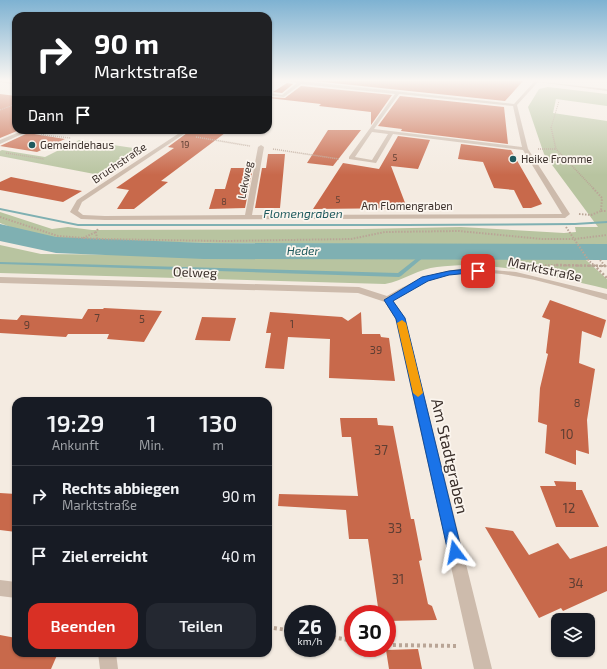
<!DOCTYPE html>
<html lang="de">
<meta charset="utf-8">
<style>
:root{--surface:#171b24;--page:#242831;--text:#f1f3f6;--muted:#9ea1a6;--line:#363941;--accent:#d93025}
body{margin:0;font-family:"Exo 2",sans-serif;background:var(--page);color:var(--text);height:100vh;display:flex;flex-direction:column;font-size:15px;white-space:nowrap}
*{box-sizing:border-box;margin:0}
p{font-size:13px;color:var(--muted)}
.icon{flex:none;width:22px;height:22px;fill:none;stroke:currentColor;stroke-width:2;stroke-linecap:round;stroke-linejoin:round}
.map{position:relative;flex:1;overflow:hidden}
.side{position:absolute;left:12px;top:397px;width:260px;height:260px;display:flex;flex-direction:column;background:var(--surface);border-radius:12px;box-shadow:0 1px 3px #0004}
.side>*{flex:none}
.hud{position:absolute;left:12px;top:12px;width:260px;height:122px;border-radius:12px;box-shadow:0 1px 3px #0004;background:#202124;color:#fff;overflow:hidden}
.fabs{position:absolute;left:551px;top:613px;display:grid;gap:8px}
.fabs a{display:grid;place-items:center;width:44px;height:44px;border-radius:8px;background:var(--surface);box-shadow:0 1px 3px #0004;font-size:20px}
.speed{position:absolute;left:284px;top:605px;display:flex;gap:8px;font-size:20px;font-weight:700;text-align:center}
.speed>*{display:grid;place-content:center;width:52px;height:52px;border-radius:50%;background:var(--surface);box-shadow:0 1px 3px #0004;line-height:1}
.speed small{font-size:10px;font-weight:400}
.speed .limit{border:6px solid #d22;background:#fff;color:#111}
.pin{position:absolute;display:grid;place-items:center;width:34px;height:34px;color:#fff;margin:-17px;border-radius:8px;box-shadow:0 2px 6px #0006}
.me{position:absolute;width:44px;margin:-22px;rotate:347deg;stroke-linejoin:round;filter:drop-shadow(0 0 3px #0008)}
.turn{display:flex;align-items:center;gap:14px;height:84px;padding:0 16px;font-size:18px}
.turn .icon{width:52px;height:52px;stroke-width:2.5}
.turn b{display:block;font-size:28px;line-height:34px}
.then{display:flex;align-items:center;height:38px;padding:0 16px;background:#0003;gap:8px;font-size:15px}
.eta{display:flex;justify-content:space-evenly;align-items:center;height:68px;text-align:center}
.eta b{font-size:24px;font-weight:600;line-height:28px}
.action{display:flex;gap:8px;margin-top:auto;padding:8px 16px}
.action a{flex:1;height:46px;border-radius:12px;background:var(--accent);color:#fff;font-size:16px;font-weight:600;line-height:46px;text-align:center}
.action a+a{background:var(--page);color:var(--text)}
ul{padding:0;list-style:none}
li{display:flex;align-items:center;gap:12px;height:60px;padding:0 16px;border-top:1px solid var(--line)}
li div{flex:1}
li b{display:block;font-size:15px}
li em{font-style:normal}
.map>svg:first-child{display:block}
</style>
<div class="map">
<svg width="607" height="669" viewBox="0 0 607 669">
<rect width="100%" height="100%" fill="#f4ebe1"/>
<!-- green -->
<path fill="#b8c4a0" d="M548,87L607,94V106L556,99L553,113L607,121V246L74,242L34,236L0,223V212L52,229L68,227L92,230L362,229L461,227L564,233L576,232L575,227H598L544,154L528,107L539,89Z
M79,140L147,150L105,176L0,156V151L2,150L45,157Z
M0,245L41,254L585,259L607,279V289C552,276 494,260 437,267C420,268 403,281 385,284L0,273Z"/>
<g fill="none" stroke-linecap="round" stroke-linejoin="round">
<!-- stream -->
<path fill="#7fb0b2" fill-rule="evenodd" d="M0,208L78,224H405L575,223L607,221V223L575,225L405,226H78L0,210Z
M427,250H431V251L401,276L399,277L0,264V262L398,273Z"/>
<!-- river -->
<path fill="#7fb0b2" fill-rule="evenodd" d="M0,224L56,237L204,243L607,244V260L204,259L56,253L0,241Z"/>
</g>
<!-- building -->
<path fill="#c8694b" d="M314,81H523L505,101Z
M287,83L293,84L282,93L273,92Z
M301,86L392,95L371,125V112L319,106L321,104L268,98V97L285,98Z
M0,94L16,96L17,131L0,138Z
M400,96L504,107L508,144L401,131L402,129L378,126Z
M191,130H229L161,181L168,182L134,209H117L129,190L116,188L174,148L168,147Z
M328,130H361L333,166L307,163Z
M28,133L65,139L37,152L0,146Z
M398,136L430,140L418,169L391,166L407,208L313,209L343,163L379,169Z
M461,144L511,150L542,204L531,208H523L514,190L494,188L483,162L458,159Z
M268,154H285L280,208H255L262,168H266Z
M231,168H253L245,208L209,209L215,189H225Z
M11,177L82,191L63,202L0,190V182Z
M550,300L606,320L601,338L582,331L579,363L595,369L587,420L589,454L576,450V465L545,453L547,425L538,422L540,388L548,354L546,353L550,320L542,317Z
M104,308L162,311L144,342L107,339L109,334H68L66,337L0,333V319L17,320L21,315L82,319L88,309H103Z
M270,312L342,317L348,321L361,312L362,334H380L381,337L389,338L395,381L329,378L330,339L288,337L284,369L265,368L271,333H266Z
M202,317L236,318L230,341L195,340Z
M340,418H377L378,425L393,426L411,519H414L422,560L419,561L428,604L432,606L437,620L387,621V614H379L368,539H349L346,510L278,506L279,494L358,496L351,437H342Z
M554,481L576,482V490H582L599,527H556L540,486H556Z
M0,493L16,494V532L0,530Z
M485,527L513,531L529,555L558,543L570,559L607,546V591L563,611L561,608L539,618Z
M0,635L16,638V653H58L51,669H0Z
M418,649L422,669H389L386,650Z"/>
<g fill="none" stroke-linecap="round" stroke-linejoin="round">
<!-- path-far4 -->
<path stroke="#b9a596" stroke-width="1" stroke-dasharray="1 1" stroke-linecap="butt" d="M0,110L16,104
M551,128L559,101"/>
<!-- path-far3 -->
<path stroke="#b9a596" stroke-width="1.5" stroke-dasharray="1 1" stroke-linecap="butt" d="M551,127L556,149L593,188
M43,134L53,130
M41,135L71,138
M196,137L250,146
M273,149L339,159
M538,149H556
M6,153L44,159"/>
<!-- path-far2 -->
<path stroke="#b9a596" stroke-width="2" stroke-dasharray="1.5 1.5" stroke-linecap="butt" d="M601,211H607
M579,214L591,215L601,211L602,198L592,187
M0,217L58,236L97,239L225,241L351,239L385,232L459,231L542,239H575L607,235
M566,227L589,261L595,266
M83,238L96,232
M97,239L96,232L98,229
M600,260L605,266
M533,265L607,266"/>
<!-- path-far1 -->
<path stroke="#b9a596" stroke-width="2.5" stroke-dasharray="2 2" stroke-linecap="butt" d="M556,265L607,266
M594,265L607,278"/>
<!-- path -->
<path stroke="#b9a596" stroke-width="4" stroke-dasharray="3 3" stroke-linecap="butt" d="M268,627L293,631
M327,636L353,641
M387,645L459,646"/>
<!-- minor -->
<path fill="#cdbbac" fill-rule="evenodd" d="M0,81L16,83V85L0,82Z
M286,81H301L514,104L534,82L533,81L607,89V91L538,82L517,105L528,149L570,214L565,218L105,220L81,219L70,212L77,200L184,130H190L82,202L78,211L83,215L105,216L245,215L258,147L261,145L264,147L252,215L562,214L523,150L393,134L376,163L349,159V157L395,94L301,84L284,97L268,95V93L282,95L297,83ZM399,94L513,106L522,147L374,129ZM372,132L388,134L372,160L355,157Z
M24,130H31L0,144V140Z
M469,268L516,272L607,294V300C553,285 483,259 428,281C416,286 404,294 393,301L405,318L492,669H474L395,318L385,302L358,293L0,283V277L359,287L387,296C417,279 434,271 469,268Z
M0,580L16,582V598L0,596Z
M98,653H116L118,669H100Z"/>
</g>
<!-- sky -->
<linearGradient id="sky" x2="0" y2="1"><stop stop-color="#7eb2d2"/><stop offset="0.46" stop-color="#faf6f2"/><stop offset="1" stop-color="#faf6f2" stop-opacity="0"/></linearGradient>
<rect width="607" height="175" fill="url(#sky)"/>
<!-- route -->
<path fill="#1a73e8" stroke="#114b97" d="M478,268L480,269V272L449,275L428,281L393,301L405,318L462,552L460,557L455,559L450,557L448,552L396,319L384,300L422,277L449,271Z"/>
<!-- slow -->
<path fill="#f59e0b" d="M402,320L406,323L423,393L418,397L413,393L397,323Z"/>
<!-- markers -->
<g fill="#1f5a5e" stroke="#fbf5ee" stroke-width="1.5">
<circle cx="32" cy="145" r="4"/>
<circle cx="513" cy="159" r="4"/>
</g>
<g text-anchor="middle" stroke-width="3.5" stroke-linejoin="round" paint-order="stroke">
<!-- far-number labels -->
<g font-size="9" fill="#5e3e33">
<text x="185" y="148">19</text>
<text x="395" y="161">5</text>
<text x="338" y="203">5</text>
<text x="224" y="205">8</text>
</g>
<!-- far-poi labels -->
<g font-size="11" fill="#3b302b" stroke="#fbf5ee" text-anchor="start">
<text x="40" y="149">Gemeindehaus</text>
<text x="521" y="163">Heike Fromme</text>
</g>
<!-- far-street labels -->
<g font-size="11" fill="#3b302b" stroke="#fbf5ee">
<text transform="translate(119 163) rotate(-34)" y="4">Bruchstraße</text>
<text transform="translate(245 180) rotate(-79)" y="4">Lekweg</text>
<text x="407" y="210">Am Flomengraben</text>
</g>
<!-- number labels -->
<g font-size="11" fill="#5e3e33">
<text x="97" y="322">7</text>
<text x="142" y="323">5</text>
<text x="292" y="328">1</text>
<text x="27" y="329">9</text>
<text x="376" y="354">39</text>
<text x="577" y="407">8</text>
</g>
<!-- far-water labels -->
<g font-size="12" font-style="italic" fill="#1f5a5e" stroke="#fbf5ee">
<text x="303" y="218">Flomengraben</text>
<text x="303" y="255">Heder</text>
</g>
<!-- street labels -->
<g font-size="13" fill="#3b302b" stroke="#fbf5ee">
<text transform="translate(545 269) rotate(12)" y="5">Marktstraße</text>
<text transform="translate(195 272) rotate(2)" y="5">Oelweg</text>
</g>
<!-- near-number labels -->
<g font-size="13" fill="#5e3e33">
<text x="567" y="439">10</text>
<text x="381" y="455">37</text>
<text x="569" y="513">12</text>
<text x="395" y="533">33</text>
<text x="398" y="584">31</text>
<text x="576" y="588">34</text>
</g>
<!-- near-street labels -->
<g font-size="16" fill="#3b302b" stroke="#fbf5ee">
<text transform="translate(450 456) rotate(77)" y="6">Am Stadtgraben</text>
</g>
</g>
</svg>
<div class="fabs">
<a><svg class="icon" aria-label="layers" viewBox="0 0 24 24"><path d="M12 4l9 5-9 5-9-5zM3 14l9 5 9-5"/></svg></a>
</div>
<div class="speed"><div>26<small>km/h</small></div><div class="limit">30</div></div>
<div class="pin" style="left:478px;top:271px;background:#d93025"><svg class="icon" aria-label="arrive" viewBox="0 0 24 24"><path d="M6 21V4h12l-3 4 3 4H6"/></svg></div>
<svg class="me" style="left:455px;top:552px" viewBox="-20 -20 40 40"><path d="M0-17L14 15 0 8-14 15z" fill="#1a73e8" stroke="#fff" stroke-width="4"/></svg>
<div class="hud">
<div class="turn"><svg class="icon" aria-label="right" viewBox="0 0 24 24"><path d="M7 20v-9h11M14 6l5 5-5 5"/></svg><div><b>90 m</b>Marktstraße</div></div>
<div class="then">Dann<svg class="icon" aria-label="arrive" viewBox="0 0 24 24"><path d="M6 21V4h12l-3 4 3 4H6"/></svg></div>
</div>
<section class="side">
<div class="eta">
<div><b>19:29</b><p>Ankunft</p></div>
<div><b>1</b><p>Min.</p></div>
<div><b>130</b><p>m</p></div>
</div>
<ul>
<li><svg class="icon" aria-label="right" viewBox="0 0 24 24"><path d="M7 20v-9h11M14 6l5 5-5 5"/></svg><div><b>Rechts abbiegen</b><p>Marktstraße</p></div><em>90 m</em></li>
<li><svg class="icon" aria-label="arrive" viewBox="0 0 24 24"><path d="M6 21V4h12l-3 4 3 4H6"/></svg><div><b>Ziel erreicht</b></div><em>40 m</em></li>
</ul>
<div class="action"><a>Beenden</a><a>Teilen</a></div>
</section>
</div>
